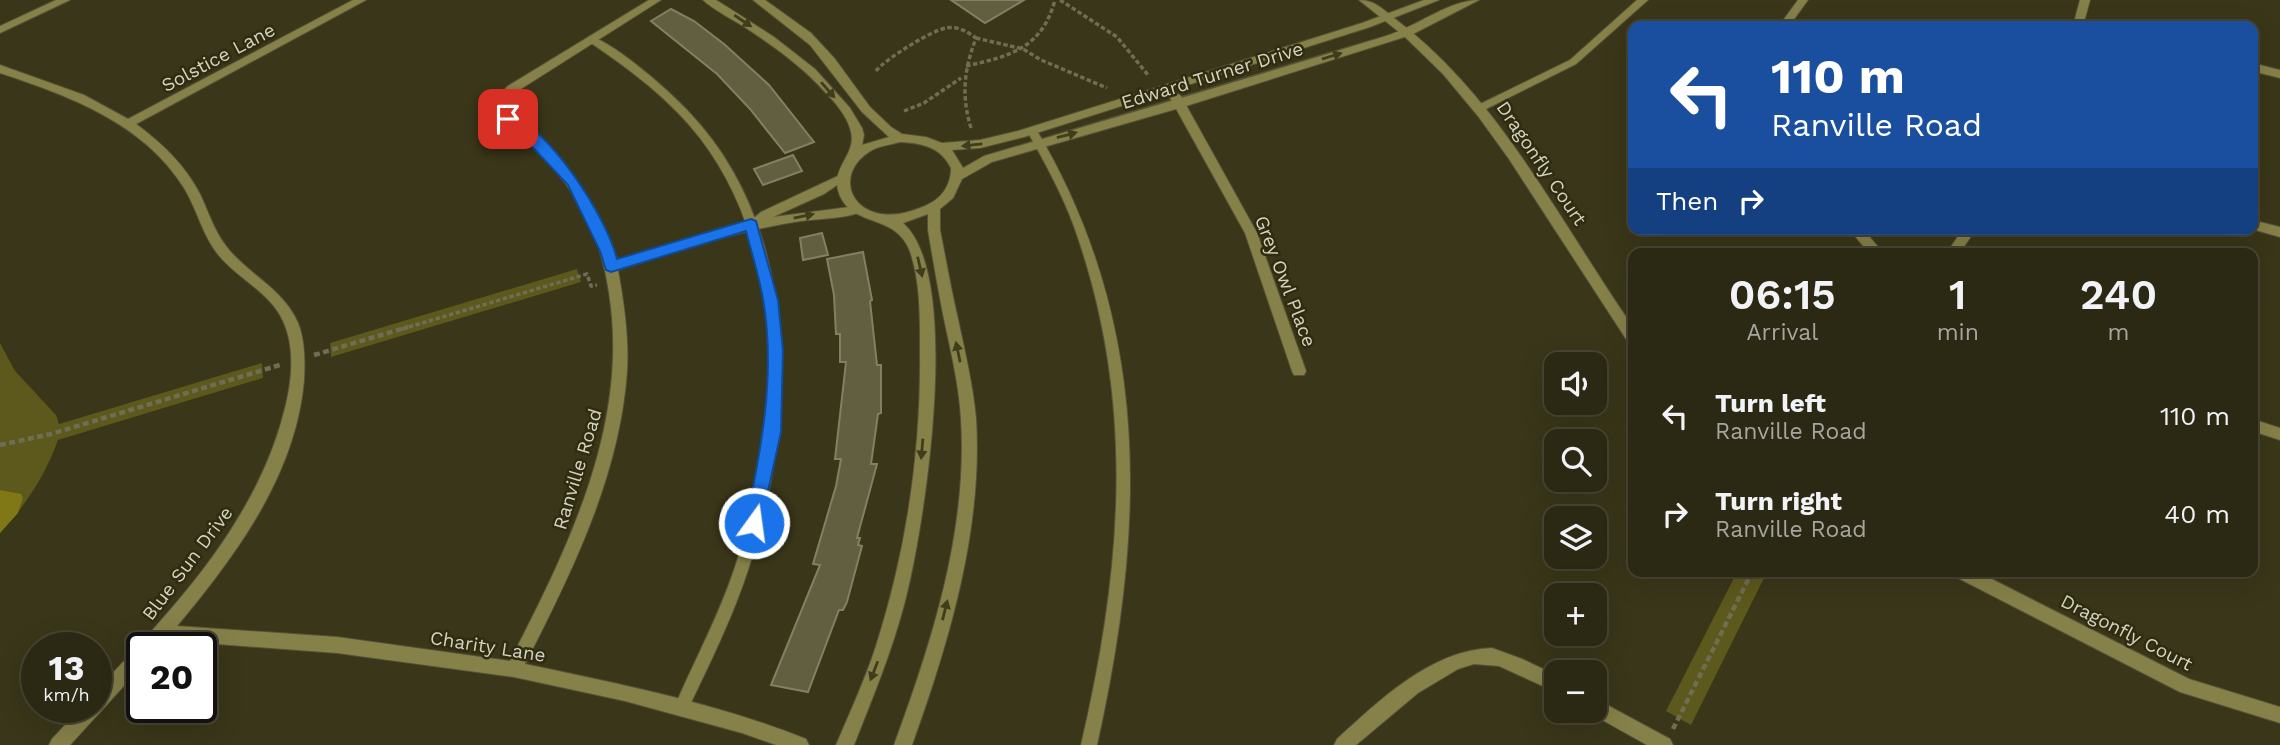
<!DOCTYPE html>
<meta charset="utf-8">
<style>
:root{--surface:#2b2813;--page:#373421;--text:#f1f3f6;--muted:#a6a6a0;--line:#474433}
body{margin:0;font-family:"Work Sans",sans-serif;background:var(--page);color:var(--text);height:100vh;display:flex;flex-direction:column;font-size:26px;white-space:nowrap}
*{box-sizing:border-box;margin:0}
p{font-size:23px;color:var(--muted)}
.icon{flex:none;width:38px;height:38px;fill:none;stroke:currentColor;stroke-width:2;stroke-linecap:round;stroke-linejoin:round}
.map{position:relative;flex:1;overflow:hidden}
.drawer{position:absolute;left:1628px;top:248px;width:630px;height:329px;display:flex;flex-direction:column;background:var(--surface);border-radius:14px;box-shadow:0 7px 28px #0002,0 0 0 2px var(--line)}
.drawer>*{flex:none}
.top-card{position:absolute;left:1628px;top:21px;width:630px;height:214px;border-radius:14px;box-shadow:0 7px 28px #0002,0 0 0 2px var(--line);background:#1a4fa0;color:#fff;overflow:hidden}
.tools{position:absolute;left:1544px;top:352px;display:grid;gap:14px}
.tools a{display:grid;place-items:center;width:63px;height:63px;border-radius:14px;background:var(--surface);box-shadow:0 7px 28px #0002,0 0 0 2px var(--line);font-size:35px}
.speed{position:absolute;left:21px;top:632px;display:flex;gap:14px;font-size:35px;font-weight:700;text-align:center}
.speed>*{display:grid;place-content:center;width:91px;height:91px;border-radius:50%;background:var(--surface);box-shadow:0 7px 28px #0002,0 0 0 2px var(--line);line-height:1}
.speed small{font-size:18px;font-weight:400}
.speed .limit{border:4px solid #111;border-radius:10px;background:#fff;color:#111}
.pin{position:absolute;display:grid;place-items:center;width:60px;height:60px;color:#fff;margin:-30px;border-radius:14px;box-shadow:0 4px 10px #0006}
.me{position:absolute;width:77px;margin:-38px;rotate:14deg;stroke-linejoin:round;filter:drop-shadow(0 0 5px #0008)}
.turn{display:flex;align-items:center;gap:24px;height:147px;padding:0 28px;font-size:32px}
.turn .icon{width:91px;height:91px;stroke-width:2.5}
.turn b{display:block;font-size:49px;line-height:60px}
.then{display:flex;align-items:center;height:66px;padding:0 28px;background:#0003;gap:14px;font-size:26px}
.eta{display:flex;justify-content:space-evenly;align-items:center;height:119px;text-align:center}
.eta b{font-size:42px;font-weight:600;line-height:49px}
ul{padding:0;list-style:none}
li{display:flex;align-items:center;gap:21px;height:98px;padding:0 28px}
li div{flex:1}
li b{display:block;font-size:26px}
li em{font-style:normal}
.map>svg:first-child{display:block}
</style>
<div class="map">
<svg width="2280" height="745" viewBox="0 0 2280 745">
<rect width="100%" height="100%" fill="#393619"/>
<!-- green -->
<path fill="#5d581b" d="M577,269L581,282L331,357L330,343Z
M0,343L15,371L56,415L59,424L262,363L263,378L58,440C45,476 26,505 0,533Z
M1737,572H1767L1691,725L1666,711Z"/>
<!-- water -->
<path fill="#807717" d="M0,490L21,494L23,498L18,513L0,533Z"/>
<!-- building -->
<path fill="#625f41" stroke="#828060" stroke-width="2" d="M951,0H1024L985,23Z
M671,9L694,21L724,44L769,85L814,142L785,153L750,109L717,74L651,21Z
M793,155L802,171L763,185L754,169Z
M822,233L828,255L803,260L800,238Z
M863,252L872,300L870,301L877,365H881V413L878,414L871,464H877L857,538H860L858,545L862,546L847,602L843,610H839L808,692L771,685L820,565L813,564L836,486L841,459H835L846,362H840V334H836L834,295L827,259Z"/>
<g fill="none" stroke-linecap="round" stroke-linejoin="round">
<!-- service casing -->
<g stroke="#555237" stroke-width="2">
<path id="service" d="M1637,0H1648L1576,64L1484,110H1476V106L1570,60Z
M591,36C619,47 666,88 687,110C802,229 797,420 749,567C733,617 709,665 686,713L681,715L676,713L674,708C694,661 719,616 735,567C780,432 791,257 700,138C669,98 629,69 588,41V37Z
M1032,128L1036,129C1153,326 1145,528 1097,745H1081C1121,574 1136,411 1079,241C1067,203 1047,166 1027,131Z"/>
</g>
<!-- minor casing -->
<g stroke="#555237" stroke-width="2">
<path id="minor" d="M56,0H70L0,33V26Z
M353,0H366L136,124C162,143 185,165 200,194C208,211 214,231 226,246C247,274 283,288 298,323C305,340 305,361 304,380C296,475 236,555 177,626L337,637L510,661C568,548 630,424 609,293C604,259 595,228 576,199C563,178 547,159 529,142C520,133 507,128 500,119C496,114 495,110 494,104L499,95L508,86L649,0H661L516,92L506,104C507,120 535,134 546,145C579,178 603,217 616,260L749,222L761,212L840,175L846,179L824,194L773,217L857,206L863,210C856,218 815,219 801,221C739,230 678,251 618,270C624,303 629,337 627,371C620,475 572,572 525,664C619,684 717,703 806,739L809,745H776L742,733L625,701L514,677L337,653L165,640L158,648H142V666L70,745H49L52,739L82,707H96V691C175,607 259,520 286,404C292,379 295,346 283,321C269,290 233,277 214,249C201,230 196,207 184,188C144,123 69,96 0,73V65L84,95L128,119Z
M1359,0C1376,0 1386,12 1399,22C1501,100 1561,224 1633,327V343L1628,342L1509,159L1478,116L1443,74L1404,36Z
M1798,0H1808L1789,26H1779Z
M2080,0H2090L2083,26H2073Z
M2252,63L2280,70V78L2252,71Z
M1175,92L1181,96L1257,233L1306,371L1304,375H1294L1292,371L1245,233L1169,96Z
M2252,220L2280,227V237L2252,229Z
M1849,229H1863L1884,254H1870Z
M1963,229H1976L1959,254H1946Z
M2252,419L2280,428V440L2252,431Z
M1954,572H1978L2189,679L2280,707V723L2180,692L1956,577Z
M1492,648L1522,659L1556,675V692L1499,666L1474,664L1458,669L1418,693L1356,745H1334L1337,739C1380,700 1431,650 1492,648Z
M1594,698L1670,739L1673,745H1647L1588,712L1594,710Z"/>
</g>
<!-- tertiary casing -->
<g stroke="#555237" stroke-width="2">
<path id="tertiary" d="M703,0H716L732,10L774,37L815,69L850,108L862,128L864,135L862,145L889,137L862,112L810,45L753,0H765L811,33L835,59L870,107L891,127L902,134L926,137L942,143L980,140L1018,131L1362,23L1424,0H1439L1370,27L1024,137L980,148L952,150L963,168L984,156C1118,117 1252,77 1386,36C1416,27 1449,0 1479,0L1411,35L1183,107L992,162L962,179L953,198L940,209V230C946,260 951,289 958,319C965,352 973,385 976,418C983,529 949,642 912,745H894C932,642 968,530 961,419C959,385 951,352 944,319C938,289 933,260 928,230V214L903,223C964,277 924,531 904,605C891,654 872,699 854,745H836C850,712 865,680 876,646C906,552 921,453 920,354C920,321 921,280 909,249C894,214 854,227 840,196C828,168 857,156 851,132C848,117 835,102 825,92C802,66 772,45 743,26C730,18 714,10 703,0ZM900,142C922,143 941,147 951,168C951,186 941,199 925,206C910,212 898,216 882,214C847,209 838,172 869,152C877,146 890,145 900,142Z"/>
</g>
<!-- path-far1 -->
<path stroke="#706d55" stroke-width="3.5" stroke-dasharray="4.5 2.5" stroke-linecap="butt" d="M1060,0L1117,37L1148,75
M976,38L1023,49L1041,60L1107,88
M966,66C1011,56 1042,48 1055,0
M876,71C884,60 932,30 946,28C958,26 966,31 976,38C964,70 961,95 971,128
M904,111L924,103L961,78
M402,329L587,274L591,286L597,285"/>
<!-- path -->
<path stroke="#706d55" stroke-width="4.5" stroke-dasharray="6 3.5" stroke-linecap="butt" d="M314,355L408,327
M0,445L51,434L283,364
M1673,729L1752,572"/>
<!-- service -->
<use href="#service" fill="#868149" fill-rule="evenodd"/>
<!-- minor -->
<use href="#minor" fill="#868149" fill-rule="evenodd"/>
<!-- tertiary -->
<use href="#tertiary" fill="#868149" fill-rule="evenodd"/>
</g>
<!-- one-way arrows -->
<defs><path id="oneway-solid" d="M-6-.8H1V-3.2L6.5 0L1 3.2V.8H-6Z" transform="scale(1.75)"/></defs>
<g fill="#403d1b">
<use href="#oneway-solid" transform="translate(743 21) rotate(34)"/>
<use href="#oneway-solid" transform="translate(1332 56) rotate(-17)"/>
<use href="#oneway-solid" transform="translate(828 90) rotate(49)"/>
<use href="#oneway-solid" transform="translate(1067 135) rotate(-15)"/>
<use href="#oneway-solid" transform="translate(972 145) rotate(174)"/>
<use href="#oneway-solid" transform="translate(804 216) rotate(-12)"/>
<use href="#oneway-solid" transform="translate(920 267) rotate(77)"/>
<use href="#oneway-solid" transform="translate(958 352) rotate(-102)"/>
<use href="#oneway-solid" transform="translate(922 449) rotate(95)"/>
<use href="#oneway-solid" transform="translate(945 610) rotate(-76)"/>
<use href="#oneway-solid" transform="translate(874 671) rotate(111)"/>
</g>
<!-- route -->
<path fill="#1a73e8" stroke="#114b97" stroke-width="2" d="M508,114C550,128 607,218 617,259L751,219L756,221L778,300L783,351L781,432L760,528L754,530L748,528L746,523C761,450 776,374 763,299C759,276 752,254 746,231L611,272L606,270L600,251L568,185L525,139L503,122V116Z"/>
<g text-anchor="middle" stroke-width="5" stroke-linejoin="round" paint-order="stroke">
<!-- street labels -->
<g font-size="19" fill="#d4d3c2" stroke="#2f2c0f">
<text transform="translate(218 57) rotate(-28)" y="7">Solstice Lane</text>
<text transform="translate(1212 75) rotate(-17)" y="7">Edward Turner Drive</text>
<text transform="translate(1542 163) rotate(56)" y="7">Dragonfly Court</text>
<text transform="translate(1286 281) rotate(69)" y="7">Grey Owl Place</text>
<text transform="translate(577 469) rotate(-73)" y="7">Ranville Road</text>
<text transform="translate(187 563) rotate(-53)" y="7">Blue Sun Drive</text>
<text transform="translate(2127 632) rotate(27)" y="7">Dragonfly Court</text>
<text transform="translate(488 646) rotate(9)" y="7">Charity Lane</text>
</g>
</g>
</svg>
<div class="tools">
<a><svg class="icon" aria-label="sound" viewBox="0 0 24 24"><path d="M4 9h4l5-4v14l-5-4H4zM17 9q2 3 0 6"/></svg></a>
<a><svg class="icon" aria-label="search" viewBox="0 0 24 24"><circle cx="10" cy="10" r="6"/><path d="M15 15l6 6"/></svg></a>
<a><svg class="icon" aria-label="layers" viewBox="0 0 24 24"><path d="M12 4l9 5-9 5-9-5zM3 14l9 5 9-5"/></svg></a>
<a>+</a>
<a>−</a>
</div>
<div class="speed"><div>13<small>km/h</small></div><div class="limit">20</div></div>
<div class="pin" style="left:508px;top:119px;background:#d93025"><svg class="icon" aria-label="arrive" viewBox="0 0 24 24"><path d="M6 21V4h12l-3 4 3 4H6"/></svg></div>
<svg class="me" style="left:754px;top:523px" viewBox="-20 -20 40 40"><circle r="17" fill="#1a73e8" stroke="#fff" stroke-width="3"/><path d="M0-11L8 9 0 5-8 9z" fill="#fff"/></svg>
<div class="top-card">
<div class="turn"><svg class="icon" aria-label="left" viewBox="0 0 24 24"><path d="M17 20v-9H6M10 6l-5 5 5 5"/></svg><div><b>110 m</b>Ranville Road</div></div>
<div class="then">Then<svg class="icon" aria-label="right" viewBox="0 0 24 24"><path d="M7 20v-9h11M14 6l5 5-5 5"/></svg></div>
</div>
<section class="drawer">
<div class="eta">
<div><b>06:15</b><p>Arrival</p></div>
<div><b>1</b><p>min</p></div>
<div><b>240</b><p>m</p></div>
</div>
<ul>
<li><svg class="icon" aria-label="left" viewBox="0 0 24 24"><path d="M17 20v-9H6M10 6l-5 5 5 5"/></svg><div><b>Turn left</b><p>Ranville Road</p></div><em>110 m</em></li>
<li><svg class="icon" aria-label="right" viewBox="0 0 24 24"><path d="M7 20v-9h11M14 6l5 5-5 5"/></svg><div><b>Turn right</b><p>Ranville Road</p></div><em>40 m</em></li>
</ul>
</section>
</div>
